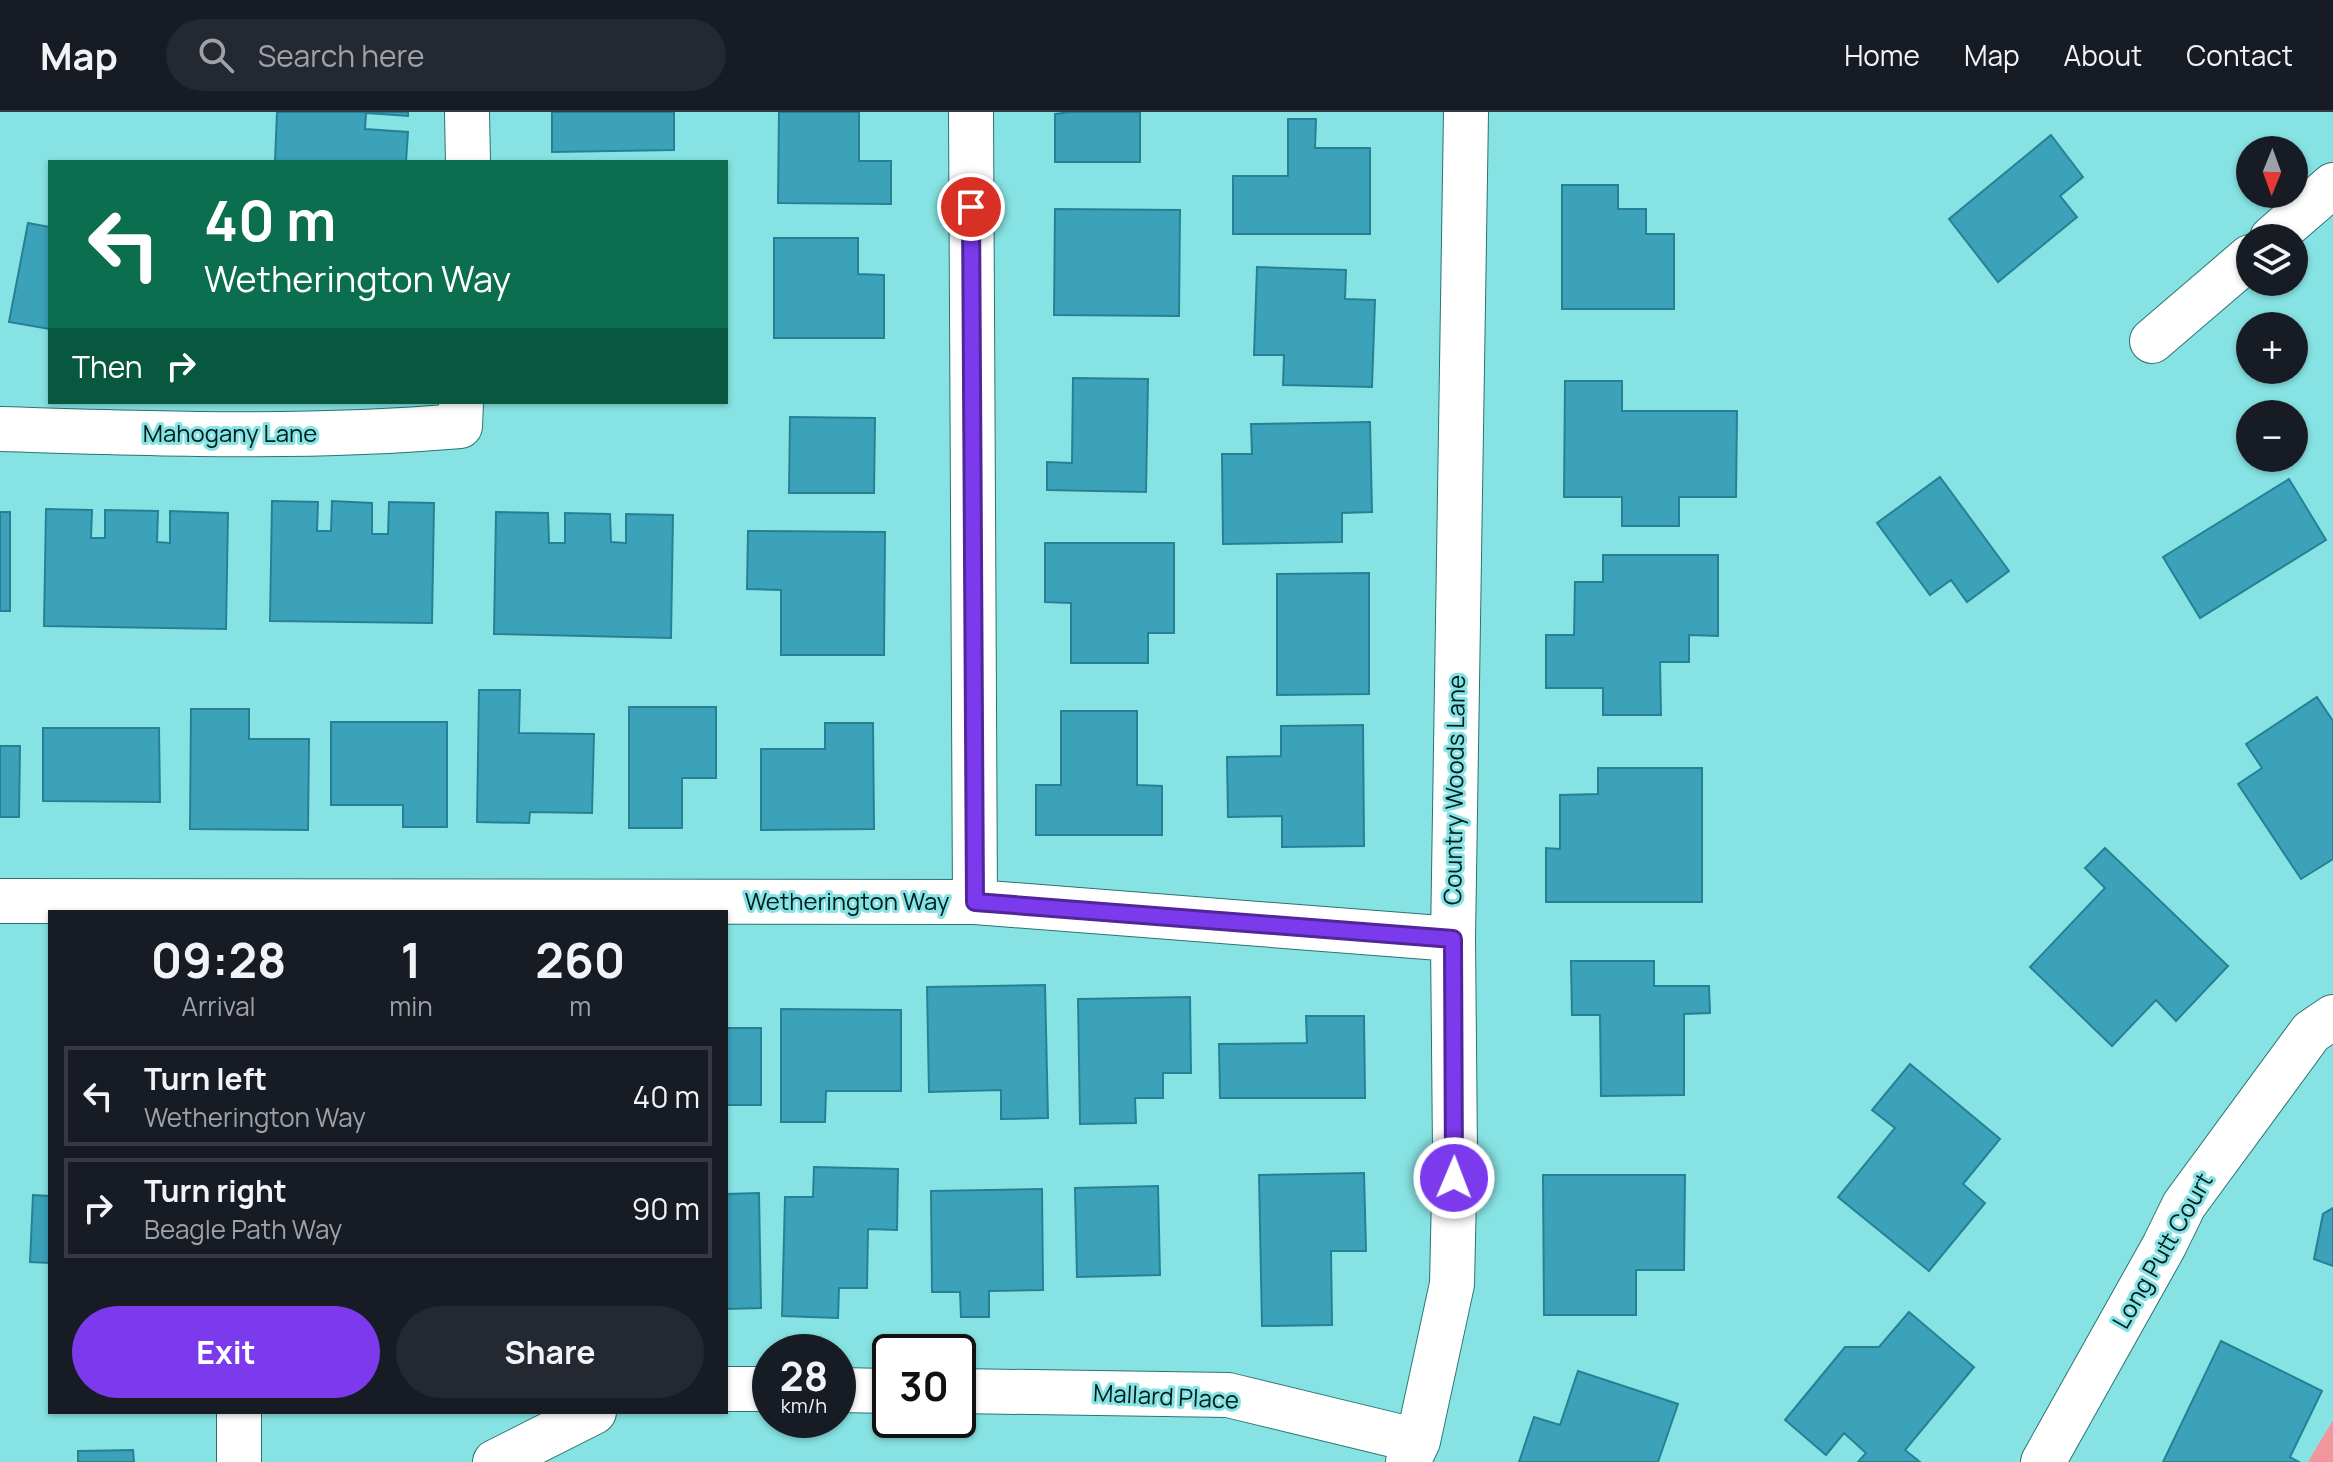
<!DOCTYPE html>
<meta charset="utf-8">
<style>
:root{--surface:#171b24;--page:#242831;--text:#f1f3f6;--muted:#9ea1a6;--line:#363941;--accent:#7c3aed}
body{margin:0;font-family:Manrope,sans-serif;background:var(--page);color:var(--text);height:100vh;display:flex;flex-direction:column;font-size:30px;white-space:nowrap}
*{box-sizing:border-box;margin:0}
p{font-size:26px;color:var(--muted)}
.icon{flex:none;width:44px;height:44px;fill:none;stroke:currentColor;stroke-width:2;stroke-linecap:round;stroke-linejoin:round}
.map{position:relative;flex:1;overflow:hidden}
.drawer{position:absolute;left:48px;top:798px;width:680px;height:504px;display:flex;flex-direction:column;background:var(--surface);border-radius:0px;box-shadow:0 2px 6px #0004}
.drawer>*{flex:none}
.hud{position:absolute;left:48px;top:48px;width:680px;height:244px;border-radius:0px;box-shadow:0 2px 6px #0004;background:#0b6e4f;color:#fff;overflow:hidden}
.needle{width:52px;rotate:181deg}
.controls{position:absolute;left:2236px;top:24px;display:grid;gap:16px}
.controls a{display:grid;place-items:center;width:72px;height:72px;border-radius:50%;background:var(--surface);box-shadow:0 2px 6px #0004;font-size:40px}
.speed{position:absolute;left:752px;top:1222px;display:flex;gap:16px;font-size:40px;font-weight:700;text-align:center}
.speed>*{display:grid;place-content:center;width:104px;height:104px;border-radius:50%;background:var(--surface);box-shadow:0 2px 6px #0004;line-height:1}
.speed small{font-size:20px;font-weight:400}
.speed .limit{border:4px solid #111;border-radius:12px;background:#fff;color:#111}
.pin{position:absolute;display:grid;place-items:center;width:68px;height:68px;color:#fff;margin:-34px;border:4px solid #fff;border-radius:50%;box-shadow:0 2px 8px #0007}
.me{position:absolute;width:88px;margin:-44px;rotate:1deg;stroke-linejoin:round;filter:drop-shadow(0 0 6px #0008)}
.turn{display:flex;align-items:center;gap:28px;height:168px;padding:0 24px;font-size:36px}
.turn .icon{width:104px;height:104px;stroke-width:2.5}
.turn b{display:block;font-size:56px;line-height:68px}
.then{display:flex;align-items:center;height:76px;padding:0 24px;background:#0003;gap:16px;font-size:30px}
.eta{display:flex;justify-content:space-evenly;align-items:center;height:136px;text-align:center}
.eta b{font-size:48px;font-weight:700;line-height:56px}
.primary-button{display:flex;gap:16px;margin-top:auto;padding:16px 24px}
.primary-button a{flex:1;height:92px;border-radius:48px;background:var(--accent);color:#fff;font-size:32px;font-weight:700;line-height:92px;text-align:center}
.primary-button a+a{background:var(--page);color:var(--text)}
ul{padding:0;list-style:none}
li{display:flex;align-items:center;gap:24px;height:100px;margin:0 16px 12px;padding:0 8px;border:4px solid var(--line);border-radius:0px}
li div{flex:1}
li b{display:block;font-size:30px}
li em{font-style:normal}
header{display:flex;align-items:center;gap:48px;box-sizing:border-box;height:112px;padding:0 40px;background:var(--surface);border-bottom:2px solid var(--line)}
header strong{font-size:38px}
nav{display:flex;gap:44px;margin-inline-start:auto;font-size:28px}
.search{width:560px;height:72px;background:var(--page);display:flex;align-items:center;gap:20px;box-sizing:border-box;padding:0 28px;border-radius:44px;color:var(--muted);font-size:30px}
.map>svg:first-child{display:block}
</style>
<header>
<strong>Map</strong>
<div class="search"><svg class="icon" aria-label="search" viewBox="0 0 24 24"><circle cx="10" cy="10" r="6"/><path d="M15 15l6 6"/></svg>Search here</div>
<nav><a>Home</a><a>Map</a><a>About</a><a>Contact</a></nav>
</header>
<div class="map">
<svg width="2333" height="1350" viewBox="0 0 2333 1350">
<rect width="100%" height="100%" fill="#87e3e3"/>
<!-- green -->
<path fill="#f1979c" d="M2333,1308V1350H2308Z"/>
<!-- building -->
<path fill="#3ba2b9" stroke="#268195" stroke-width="2" d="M277,0H408V4L366,1L365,17L408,20L406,50H275Z
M552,0H674V38L552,40Z
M779,0H859V49H891V92L778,91Z
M1070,0H1140V50H1055V2Z
M1288,7H1316L1315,36H1370V122H1233V64H1288Z
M2051,23L2083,65L2060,84L2077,105L1998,170L1949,107Z
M1562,73H1618V97H1646V122H1674V197H1562Z
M1055,97L1180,98L1179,204L1054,203Z
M28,111L50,115V217L9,210Z
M774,126H858V162L884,163V226H774Z
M1257,155L1346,158L1345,187L1375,188L1372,275L1283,273L1284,243H1254Z
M1073,266L1148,267L1146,380L1047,378V350L1072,351Z
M1565,269H1622V299H1737L1736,385H1679V414H1622V385H1564Z
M790,305L875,306L874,381H789Z
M1370,310L1372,400L1342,401V430L1223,432L1222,342H1252L1251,312Z
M1940,365L2009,459L1967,490L1951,468L1930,483L1877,411Z
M2289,367L2326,428L2200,506L2163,445Z
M272,389L318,390L317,419H331L332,389L372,391V422H388L389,390L434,391L432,511L270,509Z
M46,397L92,398L91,426H105V398L158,399L157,430L170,431V399L228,401L226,517L44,514Z
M0,400H10V499H0Z
M496,400L548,401L549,431H565V401L610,402L611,430L626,431V402L673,403L671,526L494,522Z
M748,419L885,420L884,543H781V478L747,477Z
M1045,431H1174V521H1148V551H1071V491L1045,490Z
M1603,443H1718V524L1689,523V550H1660L1661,603H1603V576H1546V523H1574L1575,470H1603Z
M1369,461V582L1277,583V462Z
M479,578H520L519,621L594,622L592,701L530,700L529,711L477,710Z
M2317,585L2333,609V747L2301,767L2238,672L2262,656L2246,632Z
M629,595H716V666H682V716H629Z
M191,597H249V627H309L308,718L190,717Z
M1061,599H1137V673L1162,674V723H1036V673H1061Z
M331,610H447V715H403V693H331Z
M825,611H873L874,717L761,718V637H825Z
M1363,613L1364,734L1282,735V704L1228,705L1227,645L1281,644V614Z
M43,616H159L160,690L43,689Z
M0,634H20L19,705H0Z
M1598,656H1702V790H1546V736L1560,737V683L1598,682Z
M2105,736L2228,854L2176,909L2156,888L2112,934L2030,855L2105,776L2085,756Z
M1571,849H1654V874H1709L1710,901L1684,902V983L1601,984L1600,903H1572Z
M1045,873L1048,1006L1001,1007V978L929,980L927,875Z
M1190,885L1191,961H1163V986H1135L1136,1011L1080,1012L1078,887Z
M781,897L901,898V979H826L825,1010H781Z
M1306,904H1364L1365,986H1220L1219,932L1307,931Z
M726,916H761V993H726Z
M1910,952L2000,1027L1963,1072L1985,1091L1929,1159L1838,1085L1895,1016L1872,998Z
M814,1055L898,1057L897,1118L868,1117L867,1176H839L838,1206L782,1204L785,1085H813Z
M1364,1061L1366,1139H1331L1332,1213L1262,1214L1259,1063Z
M1543,1063H1685L1684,1158H1636V1203H1544Z
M1158,1074L1160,1163L1077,1165L1075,1076Z
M1042,1077L1043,1178L989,1179V1205H961L960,1180H932L931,1079Z
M759,1081L761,1196L726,1197V1082Z
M33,1083L50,1084V1151L30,1150Z
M2333,1096V1154L2314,1147L2323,1102Z
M1909,1200L1974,1255L1905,1338L1920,1350H1858L1866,1341L1844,1321L1826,1343L1785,1308L1845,1235H1879Z
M2221,1229L2322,1279L2290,1345L2299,1350H2163Z
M1578,1259L1678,1292L1658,1350H1519L1534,1305L1560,1313Z
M133,1338L134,1350H78V1339Z"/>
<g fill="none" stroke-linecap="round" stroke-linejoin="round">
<!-- minor casing -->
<g stroke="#2b7373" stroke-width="46">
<path id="minor" d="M467,0L468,50
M971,0L975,790
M2272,126L2333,73
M2152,229L2250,145
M0,317C154,322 307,327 460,314L461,290
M0,789L975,790L1453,827
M726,1277H770
M838,1278L890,1279
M958,1279L1228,1283L1418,1329
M239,1300V1350
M495,1350L594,1300
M1408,1350L1418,1329L1452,1172L1455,1039L1453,827L1466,0
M2043,1350L2164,1134L2184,1093L2311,920L2333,905"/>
</g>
<!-- minor -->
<use href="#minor" stroke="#fff" stroke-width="44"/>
</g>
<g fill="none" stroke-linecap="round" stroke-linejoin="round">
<!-- route casing -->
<g stroke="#51269a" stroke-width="20">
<path id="route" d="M971,95L975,790L1453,827L1454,1066"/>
</g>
<!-- route -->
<use href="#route" stroke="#7c3aed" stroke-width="14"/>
</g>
<g text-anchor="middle" stroke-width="6" stroke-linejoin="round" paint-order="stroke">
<!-- street labels -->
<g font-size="24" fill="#011d1e" stroke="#87e3e3">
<text x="230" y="330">Mahogany Lane</text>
<text transform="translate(1455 678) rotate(-89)" y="8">Country Woods Lane</text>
<text x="847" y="798">Wetherington Way</text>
<text transform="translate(2163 1139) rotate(-60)" y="8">Long Putt Court</text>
<text transform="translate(1166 1285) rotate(3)" y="8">Mallard Place</text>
</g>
</g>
</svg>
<div class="controls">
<a><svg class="needle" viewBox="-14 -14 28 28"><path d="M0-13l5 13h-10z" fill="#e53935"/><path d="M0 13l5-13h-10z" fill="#9ea1a6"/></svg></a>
<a><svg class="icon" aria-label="layers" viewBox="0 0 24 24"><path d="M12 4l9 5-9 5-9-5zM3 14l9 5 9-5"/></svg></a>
<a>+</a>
<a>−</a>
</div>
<div class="speed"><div>28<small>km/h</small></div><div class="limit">30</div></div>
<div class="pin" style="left:971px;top:95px;background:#d93025"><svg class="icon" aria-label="arrive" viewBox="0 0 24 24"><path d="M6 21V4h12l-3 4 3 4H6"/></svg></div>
<svg class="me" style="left:1454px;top:1066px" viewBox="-20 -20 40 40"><circle r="17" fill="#7c3aed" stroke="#fff" stroke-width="3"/><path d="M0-11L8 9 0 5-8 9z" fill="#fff"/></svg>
<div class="hud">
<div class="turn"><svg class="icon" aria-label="left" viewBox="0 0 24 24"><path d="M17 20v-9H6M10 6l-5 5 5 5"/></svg><div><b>40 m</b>Wetherington Way</div></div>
<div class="then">Then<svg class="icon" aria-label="right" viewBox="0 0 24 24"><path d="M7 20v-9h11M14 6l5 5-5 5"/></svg></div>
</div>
<section class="drawer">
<div class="eta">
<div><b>09:28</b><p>Arrival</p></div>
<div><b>1</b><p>min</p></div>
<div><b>260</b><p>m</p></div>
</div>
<ul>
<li><svg class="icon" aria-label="left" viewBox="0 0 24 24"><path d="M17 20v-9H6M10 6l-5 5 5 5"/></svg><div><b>Turn left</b><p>Wetherington Way</p></div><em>40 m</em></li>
<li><svg class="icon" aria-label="right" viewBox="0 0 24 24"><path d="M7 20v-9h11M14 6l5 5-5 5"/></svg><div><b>Turn right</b><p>Beagle Path Way</p></div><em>90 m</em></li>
</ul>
<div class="primary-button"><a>Exit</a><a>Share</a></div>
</section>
</div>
